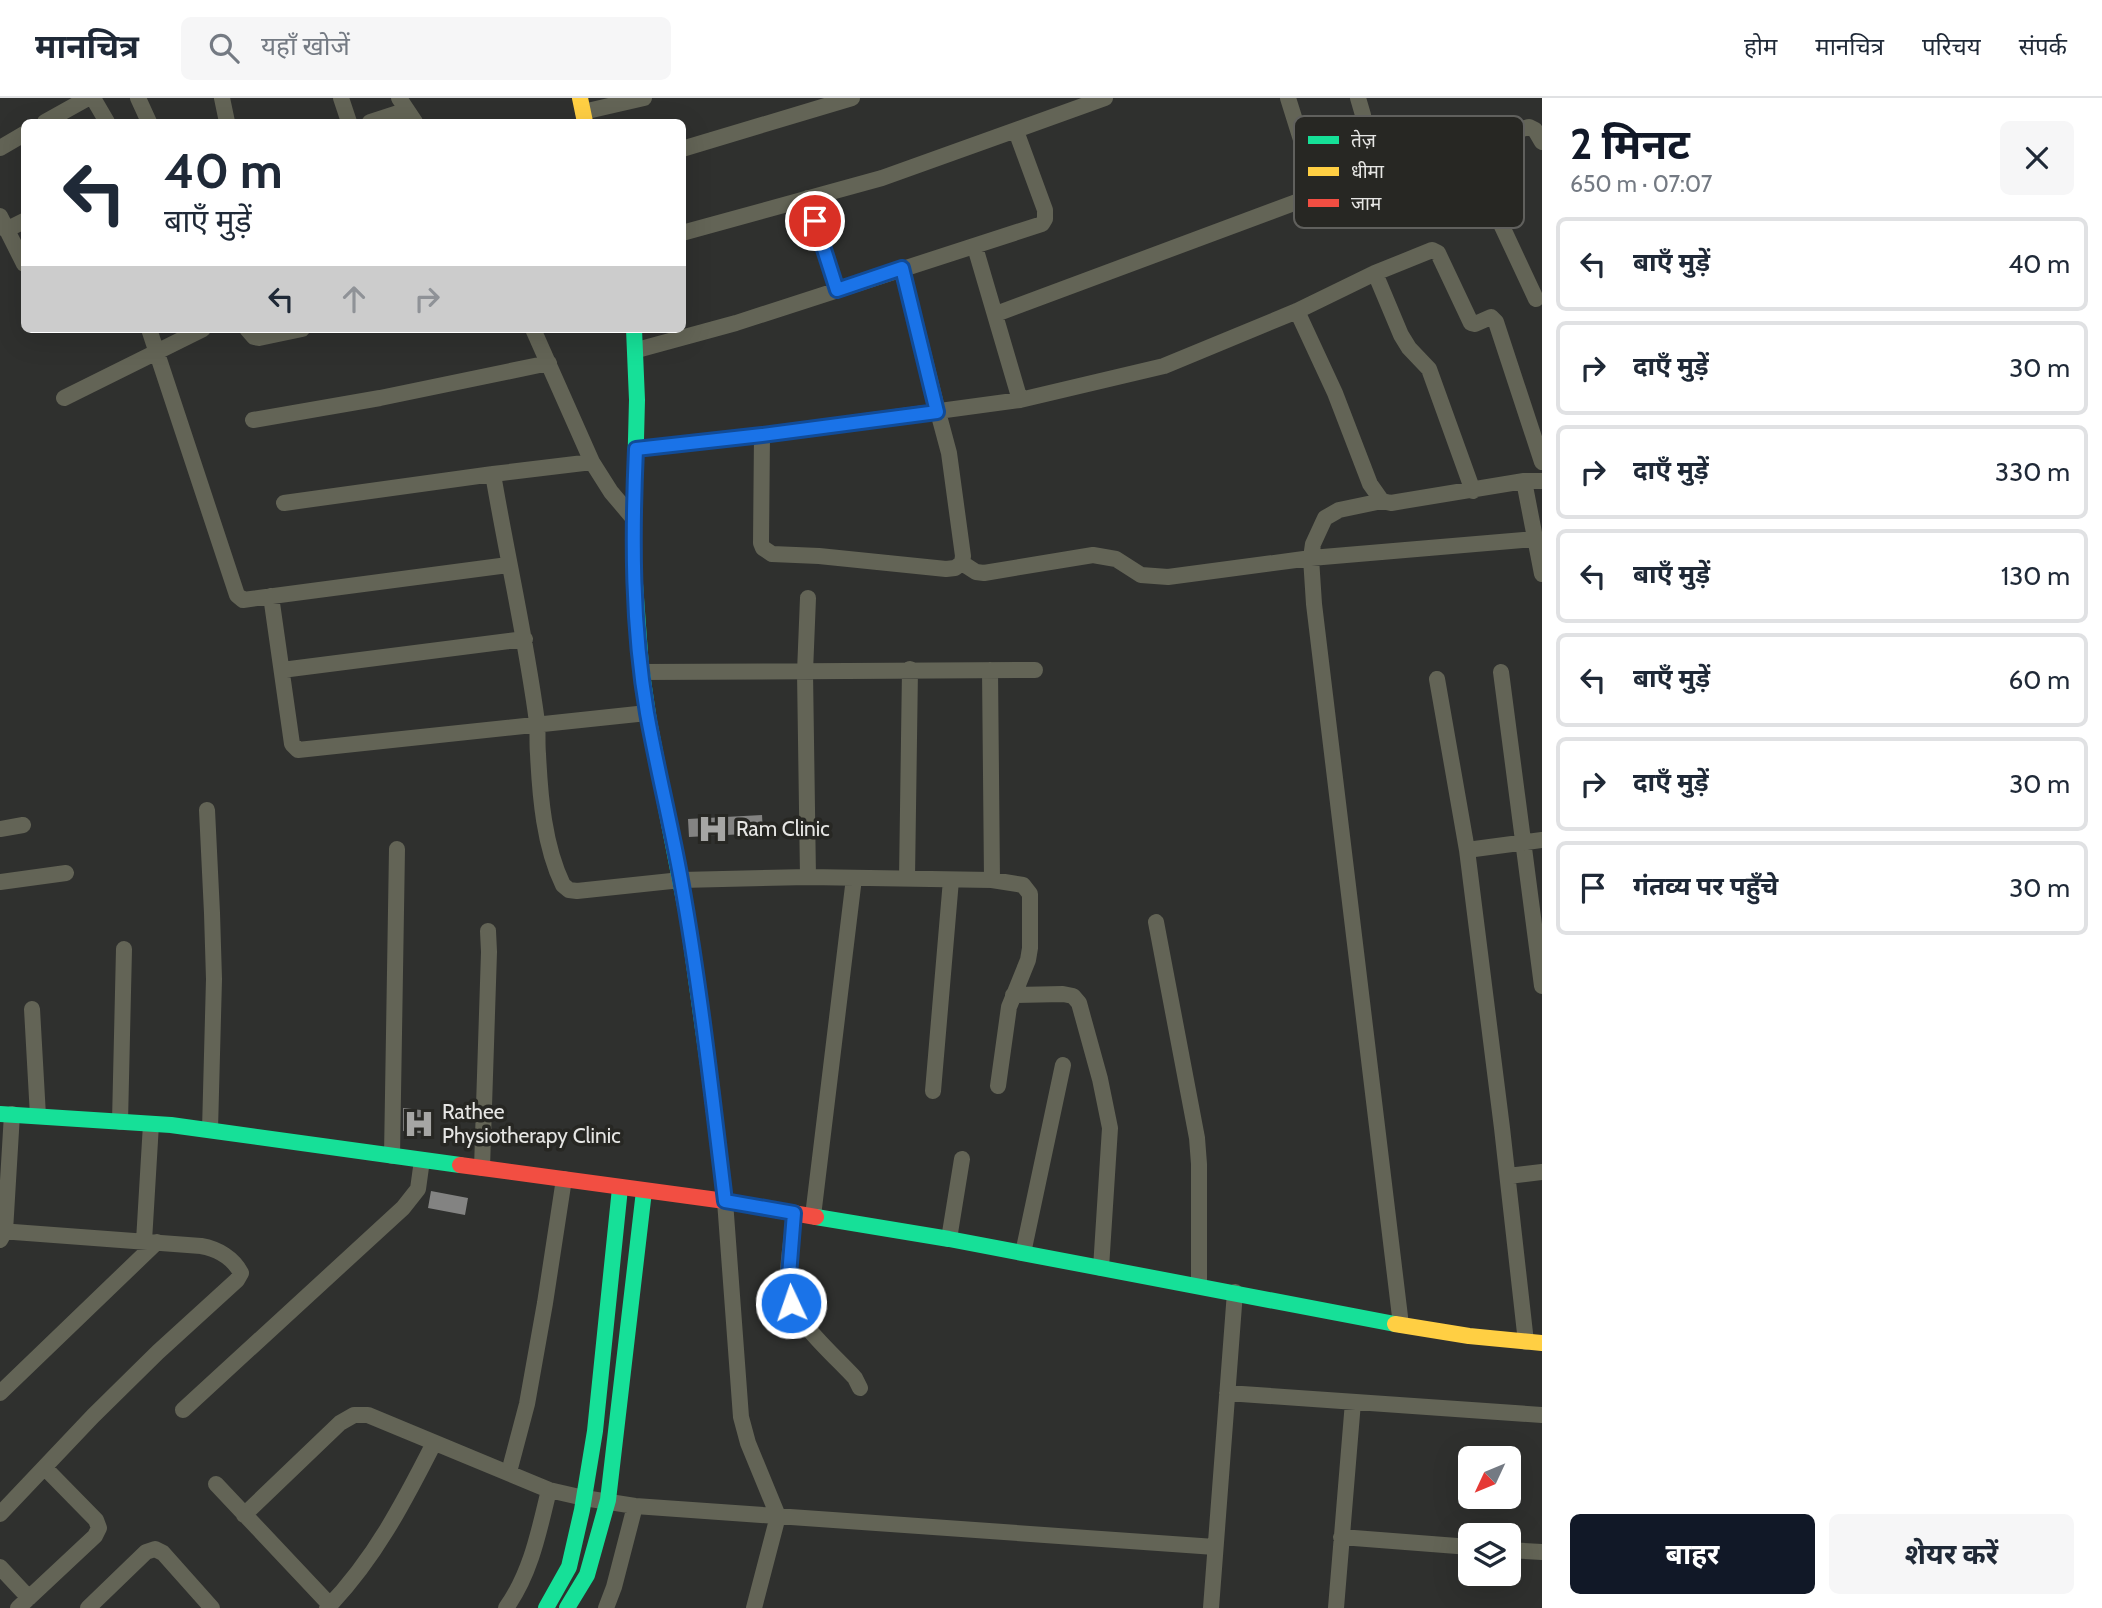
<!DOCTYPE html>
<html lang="hi">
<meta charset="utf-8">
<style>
:root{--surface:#fff;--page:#f6f6f7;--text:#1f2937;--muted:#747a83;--line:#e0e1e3;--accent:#111827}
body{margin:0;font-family:Cabin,"Noto Sans Devanagari",sans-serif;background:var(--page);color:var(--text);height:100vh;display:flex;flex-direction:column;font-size:26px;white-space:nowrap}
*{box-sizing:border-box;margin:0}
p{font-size:23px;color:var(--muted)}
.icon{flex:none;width:38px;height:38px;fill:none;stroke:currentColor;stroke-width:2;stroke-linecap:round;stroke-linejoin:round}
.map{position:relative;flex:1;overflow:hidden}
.side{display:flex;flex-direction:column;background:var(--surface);width:560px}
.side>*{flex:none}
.top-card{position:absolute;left:21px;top:21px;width:665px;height:214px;border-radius:10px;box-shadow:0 7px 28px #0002;background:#fff;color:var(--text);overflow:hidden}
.needle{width:46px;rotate:226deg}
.controls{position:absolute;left:1458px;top:1348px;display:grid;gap:14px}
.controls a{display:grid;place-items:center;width:63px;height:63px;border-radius:10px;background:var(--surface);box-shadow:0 7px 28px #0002;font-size:35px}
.pin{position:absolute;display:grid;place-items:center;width:60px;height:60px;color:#fff;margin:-30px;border:4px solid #fff;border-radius:50%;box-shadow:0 2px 7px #0007}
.me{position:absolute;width:77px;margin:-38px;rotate:357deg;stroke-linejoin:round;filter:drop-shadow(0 0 5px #0008)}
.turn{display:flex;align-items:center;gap:24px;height:147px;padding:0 28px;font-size:32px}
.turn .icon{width:91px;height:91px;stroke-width:2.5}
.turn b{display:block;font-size:49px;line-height:60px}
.lanes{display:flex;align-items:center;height:66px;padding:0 28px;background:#0003;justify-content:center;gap:35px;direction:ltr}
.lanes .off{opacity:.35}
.round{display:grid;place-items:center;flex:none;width:74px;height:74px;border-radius:10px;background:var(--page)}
.summary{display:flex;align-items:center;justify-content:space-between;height:119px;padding:0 28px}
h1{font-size:42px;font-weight:700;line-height:52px;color:var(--accent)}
.primary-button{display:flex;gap:14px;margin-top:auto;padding:14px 28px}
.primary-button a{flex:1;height:80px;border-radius:10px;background:var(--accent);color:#fff;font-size:28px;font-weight:700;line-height:80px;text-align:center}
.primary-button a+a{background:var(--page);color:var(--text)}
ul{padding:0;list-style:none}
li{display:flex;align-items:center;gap:21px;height:94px;margin:0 14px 10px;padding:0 14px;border:4px solid var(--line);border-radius:10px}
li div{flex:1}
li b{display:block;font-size:26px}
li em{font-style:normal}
header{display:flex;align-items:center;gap:42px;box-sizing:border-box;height:98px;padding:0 35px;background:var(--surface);border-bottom:2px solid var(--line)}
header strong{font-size:33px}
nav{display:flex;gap:38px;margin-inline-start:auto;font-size:24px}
.search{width:490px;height:63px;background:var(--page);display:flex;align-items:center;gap:18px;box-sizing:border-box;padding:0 24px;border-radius:10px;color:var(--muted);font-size:26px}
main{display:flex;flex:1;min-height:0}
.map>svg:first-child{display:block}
</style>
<header>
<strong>मानचित्र</strong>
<div class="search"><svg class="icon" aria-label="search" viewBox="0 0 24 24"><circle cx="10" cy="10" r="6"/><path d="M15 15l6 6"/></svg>यहाँ खोजें</div>
<nav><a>होम</a><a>मानचित्र</a><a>परिचय</a><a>संपर्क</a></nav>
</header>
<main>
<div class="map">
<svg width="1542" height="1510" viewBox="0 0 1542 1510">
<rect width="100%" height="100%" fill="#2f302e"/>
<!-- building -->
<path fill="#838382" d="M762,717L763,735L689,739L688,721Z
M403,1010L430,1013L427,1036L403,1033Z
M431,1093L468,1100L465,1117L428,1110Z"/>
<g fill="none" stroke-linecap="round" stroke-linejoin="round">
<!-- street -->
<path stroke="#636456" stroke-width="16" d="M93,0L107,24
M138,0L149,24
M222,0L227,24
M341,0L349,24
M399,0L415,24
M1288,0L1318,96
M1358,0L1363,17
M583,14L644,0
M45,24L88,0
M370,24L407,12
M1464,47L1536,201
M0,50L24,36
M682,51L852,0
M808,100L837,192
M0,118L24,166
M6,132L24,123
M682,135L882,80L1105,0
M975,149L1020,302
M1375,175L1401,237L1409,250L1429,271L1473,393
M1297,213L1335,295L1370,386L1382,403
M996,216L1318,96L1464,47L1529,29L1535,32L1542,44
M149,231L237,497L243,502L508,467
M247,231L254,239L259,240L302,231
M533,231L592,364L611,394L633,420
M637,252L736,225L1042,126L1045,121V112L1016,33
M64,300L203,231
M253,322L380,300L549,265
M762,337L761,445L763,450L772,456L819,458L946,471L955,470L962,465L963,458L949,355L938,314L902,170
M636,351L762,337L1020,302L1164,268L1297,213L1375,175L1432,152L1438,155L1471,225L1475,226L1491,219L1496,224L1542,364
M493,376C507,459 526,540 537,624C538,634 537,645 538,656C540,698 544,748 563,787L569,792L577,793L681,782L808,779L992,782L1023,787L1030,796V850L1028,862L1009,909L998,988
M1524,383L1542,476
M284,405L493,376L592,364
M962,465L976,474L984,475L1093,457L1116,461L1141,477L1168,479L1311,460L1535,441
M271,498L292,646L298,652L647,615
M282,572L525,541
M990,572L992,782
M641,574L1035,572
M1501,574L1542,888
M1437,581L1467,752L1502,1030L1526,1244
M207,712L212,815L214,881L210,1032
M0,731L23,727
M1467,752L1542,742
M808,779L805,574L808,500
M907,781L910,571
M0,784L66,775
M1156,824L1197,1040L1199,1066V1188
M1013,897L1063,896L1073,898L1079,905L1100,981L1110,1030L1101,1170
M32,911L38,1018
M933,993L951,782
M120,1024L124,851
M392,1058L397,751
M482,1070L489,854L488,833
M1508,1078L1542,1074
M725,1103L741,1319L748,1345L778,1418L754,1510
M795,1115C792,1138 785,1177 789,1198C796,1225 836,1259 855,1280L860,1290
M813,1118L854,780
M0,1133L201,1148C218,1151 233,1160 241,1175L237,1182L158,1254L93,1318L0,1416
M949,1141L962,1061
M0,1142L5,1133L12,1016
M144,1143L151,1026
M1023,1155L1063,967
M1401,1227L1314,506L1311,460L1313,446L1325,420L1339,412L1382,403L1391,405L1524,383H1542
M0,1295L157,1144
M1227,1295L1542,1317
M183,1312L403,1110L418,1091L422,1062
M509,1374L527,1306L545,1205L564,1081
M216,1386L330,1507
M244,1417L340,1325L354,1317H368L549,1392L584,1400L635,1408L1215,1449
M1341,1439L1470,1449
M1508,1452L1542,1454
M0,1469L29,1500
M18,1510L95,1438L99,1430L96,1422L45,1370
M88,1510L146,1454L155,1451L163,1455L212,1510
M327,1510C374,1462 404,1404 434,1345
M506,1510C531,1475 539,1433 549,1392
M606,1510L614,1489L635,1408
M1211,1510L1235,1194
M1336,1510L1353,1304"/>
<!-- fast -->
<path stroke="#16e098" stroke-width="16" d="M634,231L637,302L633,458L641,569L649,623L688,823L709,974
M0,1016L171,1027L460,1067
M816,1119L949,1141L1395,1226
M546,1510L569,1469L582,1412L595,1333L620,1090
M567,1510L587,1477L608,1402L644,1093"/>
<!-- slow -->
<path stroke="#ffcf43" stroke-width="16" d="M580,0L585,24
M709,974L725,1103
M1395,1226L1469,1238L1542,1245"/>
<!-- jam -->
<path stroke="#f24e42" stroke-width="16" d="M460,1067L725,1103L816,1119"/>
</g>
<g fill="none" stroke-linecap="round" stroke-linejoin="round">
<!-- route casing -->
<g stroke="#114b97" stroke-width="18">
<path id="route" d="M791,1205L788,1190L794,1115L725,1103C712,996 700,888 681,782C671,726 657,671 647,615C632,528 632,439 636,351L762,337L937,314L902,170L837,192L815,123"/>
</g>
<!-- route -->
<use href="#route" stroke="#1a73e8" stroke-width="12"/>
</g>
<!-- icons -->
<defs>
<g id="hospital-bare" transform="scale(2.415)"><path d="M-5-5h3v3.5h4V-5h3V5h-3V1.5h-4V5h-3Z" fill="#a6a6a4" stroke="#272723" stroke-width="2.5" paint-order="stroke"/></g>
</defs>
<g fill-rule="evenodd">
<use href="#hospital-bare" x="713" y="731"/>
<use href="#hospital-bare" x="419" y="1026"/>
</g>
<g text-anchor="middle" stroke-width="7" stroke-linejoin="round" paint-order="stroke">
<!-- poi labels -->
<g font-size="21" fill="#e6e6e4" stroke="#272723" text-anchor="start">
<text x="736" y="738">Ram Clinic</text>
<text x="442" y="1021">Rathee<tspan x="442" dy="24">Physiotherapy Clinic</tspan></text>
</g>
</g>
<!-- legend -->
<rect x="1294" y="18" width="230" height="112" rx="10" fill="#272723" stroke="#60605d" stroke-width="2"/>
<rect x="1308" y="38" width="31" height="8" fill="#16e098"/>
<rect x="1308" y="69" width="31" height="9" fill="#ffcf43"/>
<rect x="1308" y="101" width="31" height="8" fill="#f24e42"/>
<g font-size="19" fill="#e6e6e4">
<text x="1351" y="49">तेज़</text>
<text x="1351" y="80">धीमा</text>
<text x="1351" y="112">जाम</text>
</g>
</svg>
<div class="controls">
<a><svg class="needle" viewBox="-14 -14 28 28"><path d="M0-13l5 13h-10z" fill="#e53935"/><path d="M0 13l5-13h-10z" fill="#747a83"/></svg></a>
<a><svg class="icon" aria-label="layers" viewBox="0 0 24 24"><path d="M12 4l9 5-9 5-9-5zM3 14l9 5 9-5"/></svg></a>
</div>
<div class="pin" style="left:815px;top:123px;background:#d93025"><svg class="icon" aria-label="arrive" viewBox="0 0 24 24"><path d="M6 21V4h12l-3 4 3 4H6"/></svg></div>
<svg class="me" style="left:791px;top:1205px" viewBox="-20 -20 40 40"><circle r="17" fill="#1a73e8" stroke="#fff" stroke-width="3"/><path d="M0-11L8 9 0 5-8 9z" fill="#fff"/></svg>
<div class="top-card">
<div class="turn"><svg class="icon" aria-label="left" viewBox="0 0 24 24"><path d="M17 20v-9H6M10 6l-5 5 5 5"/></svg><div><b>40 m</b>बाएँ मुड़ें</div></div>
<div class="lanes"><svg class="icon" aria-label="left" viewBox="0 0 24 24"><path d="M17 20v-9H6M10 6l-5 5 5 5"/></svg><svg class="icon off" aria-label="ahead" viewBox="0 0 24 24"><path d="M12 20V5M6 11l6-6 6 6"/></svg><svg class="icon off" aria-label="right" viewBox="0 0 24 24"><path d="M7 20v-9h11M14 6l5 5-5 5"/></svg></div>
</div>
</div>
<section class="side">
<div class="summary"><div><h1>2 मिनट</h1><p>650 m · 07:07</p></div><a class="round"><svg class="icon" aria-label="close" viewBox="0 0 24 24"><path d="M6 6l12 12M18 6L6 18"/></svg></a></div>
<ul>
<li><svg class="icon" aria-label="left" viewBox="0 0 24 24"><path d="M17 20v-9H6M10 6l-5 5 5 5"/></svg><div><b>बाएँ मुड़ें</b></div><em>40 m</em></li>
<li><svg class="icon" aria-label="right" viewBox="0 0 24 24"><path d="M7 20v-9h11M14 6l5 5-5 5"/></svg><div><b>दाएँ मुड़ें</b></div><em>30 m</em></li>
<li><svg class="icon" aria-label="right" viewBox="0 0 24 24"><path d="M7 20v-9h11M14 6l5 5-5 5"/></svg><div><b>दाएँ मुड़ें</b></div><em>330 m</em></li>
<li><svg class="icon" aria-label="left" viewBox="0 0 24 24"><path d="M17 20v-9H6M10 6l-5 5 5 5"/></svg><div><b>बाएँ मुड़ें</b></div><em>130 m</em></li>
<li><svg class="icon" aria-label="left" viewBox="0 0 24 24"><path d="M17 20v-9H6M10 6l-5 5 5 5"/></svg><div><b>बाएँ मुड़ें</b></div><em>60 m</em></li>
<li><svg class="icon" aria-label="right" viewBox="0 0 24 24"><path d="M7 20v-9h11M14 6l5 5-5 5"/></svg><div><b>दाएँ मुड़ें</b></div><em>30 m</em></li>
<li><svg class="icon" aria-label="arrive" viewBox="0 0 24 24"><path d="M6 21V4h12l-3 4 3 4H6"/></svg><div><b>गंतव्य पर पहुँचे</b></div><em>30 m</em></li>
</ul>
<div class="primary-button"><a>बाहर</a><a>शेयर करें</a></div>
</section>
</main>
